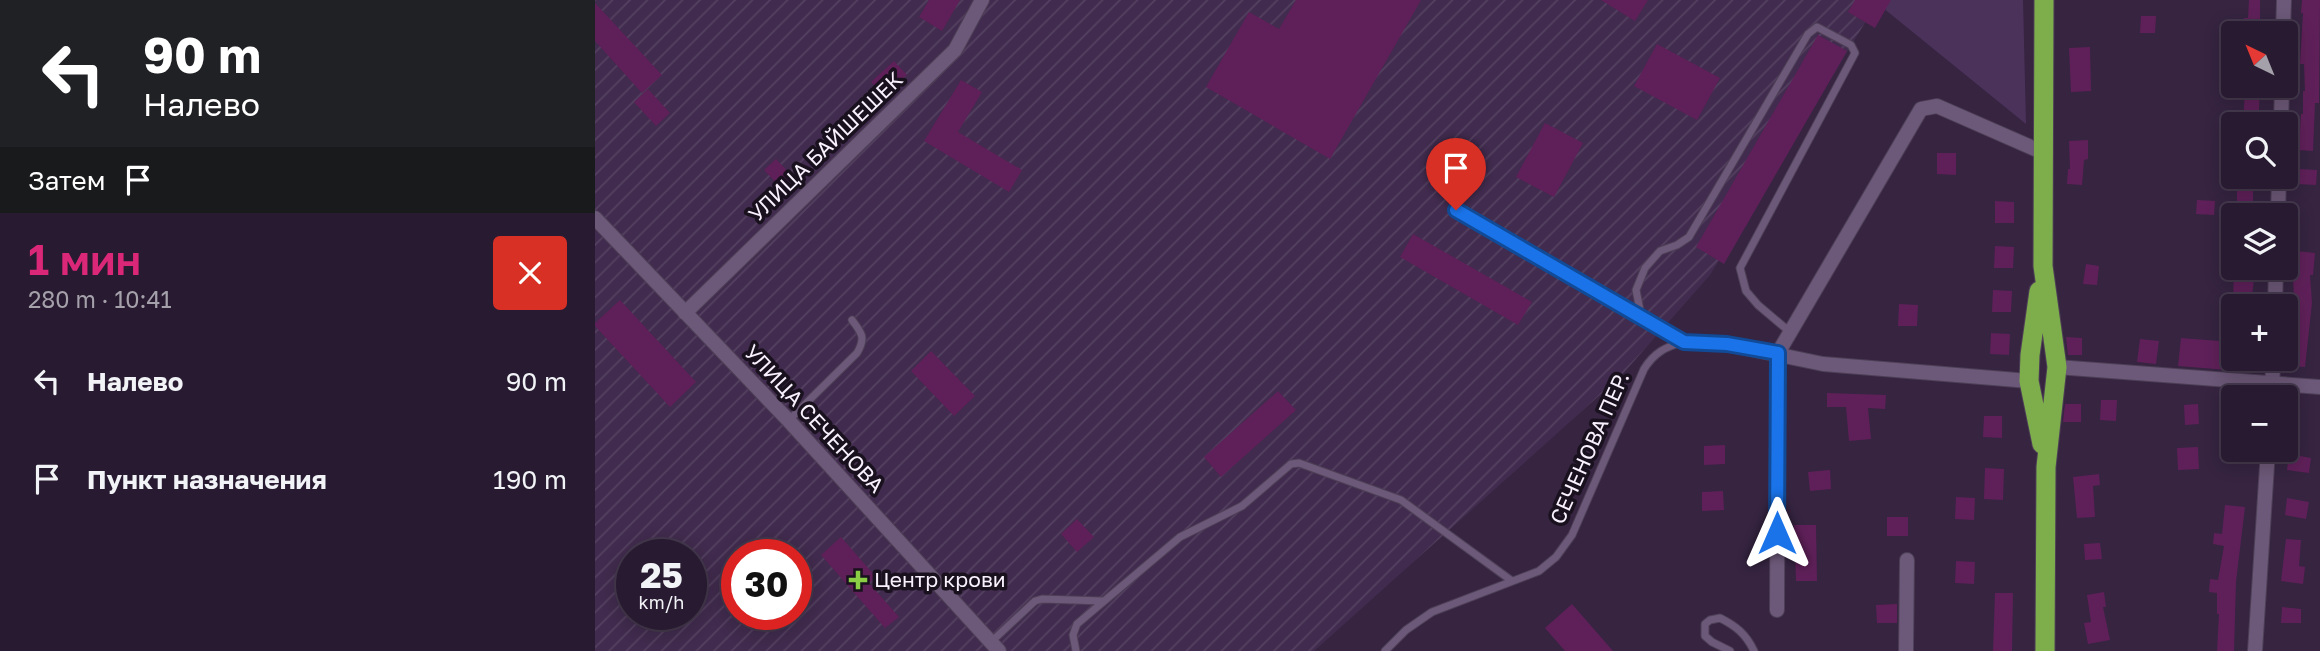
<!DOCTYPE html>
<html lang="ru">
<meta charset="utf-8">
<style>
:root{--surface:#281b31;--page:#34283d;--text:#f1f3f6;--muted:#a5a1ab;--line:#44394d;--accent:#db2777}
body{margin:0;font-family:"Golos Text",sans-serif;background:var(--page);color:var(--text);height:100vh;display:flex;flex-direction:column;font-size:26px;white-space:nowrap}
*{box-sizing:border-box;margin:0}
p{font-size:23px;color:var(--muted)}
.icon{flex:none;width:38px;height:38px;fill:none;stroke:currentColor;stroke-width:2;stroke-linecap:round;stroke-linejoin:round}
.map{position:relative;flex:1;overflow:hidden}
.panel{display:flex;flex-direction:column;background:var(--surface);width:595px}
.panel>*{flex:none}
.top-card{background:#202124;color:#fff;overflow:hidden}
.needle{width:46px;rotate:317deg}
.tools{position:absolute;left:1626px;top:21px;display:grid;gap:14px}
.tools a{display:grid;place-items:center;width:77px;height:77px;border-radius:7px;background:var(--surface);box-shadow:0 4px 18px #0003,0 0 0 2px var(--line);font-size:35px}
.speed{position:absolute;left:21px;top:539px;display:flex;gap:14px;font-size:35px;font-weight:700;text-align:center}
.speed>*{display:grid;place-content:center;width:91px;height:91px;border-radius:50%;background:var(--surface);box-shadow:0 4px 18px #0003,0 0 0 2px var(--line);line-height:1}
.speed small{font-size:18px;font-weight:400}
.speed .limit{border:10px solid #d22;background:#fff;color:#111}
.pin{position:absolute;display:grid;place-items:center;width:60px;height:60px;color:#fff;margin:-72px -30px;border-radius:50% 50% 50% 0;rotate:-45deg;box-shadow:0 0 7px #0007}
.pin .icon{rotate:45deg}
.me{position:absolute;width:77px;margin:-38px;rotate:0deg;stroke-linejoin:round;filter:drop-shadow(0 0 5px #0008)}
.turn{display:flex;align-items:center;gap:24px;height:147px;padding:0 28px;font-size:32px}
.turn .icon{width:91px;height:91px;stroke-width:2.5}
.turn b{display:block;font-size:49px;line-height:60px}
.then{display:flex;align-items:center;height:66px;padding:0 28px;background:#0003;gap:14px;font-size:26px}
.round{display:grid;place-items:center;flex:none;width:74px;height:74px;border-radius:7px;background:var(--page)}
.head{display:flex;align-items:center;justify-content:space-between;height:119px;padding:0 28px}
h1{font-size:42px;font-weight:600;line-height:52px;color:var(--accent)}
ul{padding:0;list-style:none}
li{display:flex;align-items:center;gap:21px;height:98px;padding:0 28px}
li div{flex:1}
li b{display:block;font-size:26px}
li em{font-style:normal}
main{display:flex;flex:1;min-height:0}
.map>svg:first-child{display:block}
</style>
<main>
<section class="panel">
<div class="top-card">
<div class="turn"><svg class="icon" aria-label="left" viewBox="0 0 24 24"><path d="M17 20v-9H6M10 6l-5 5 5 5"/></svg><div><b>90 m</b>Налево</div></div>
<div class="then">Затем<svg class="icon" aria-label="arrive" viewBox="0 0 24 24"><path d="M6 21V4h12l-3 4 3 4H6"/></svg></div>
</div>
<div class="head"><div><h1>1 мин</h1><p>280 m · 10:41</p></div><a class="round" style="background:#d93025;color:#fff"><svg class="icon" aria-label="close" viewBox="0 0 24 24"><path d="M6 6l12 12M18 6L6 18"/></svg></a></div>
<ul>
<li><svg class="icon" aria-label="left" viewBox="0 0 24 24"><path d="M17 20v-9H6M10 6l-5 5 5 5"/></svg><div><b>Налево</b></div><em>90 m</em></li>
<li><svg class="icon" aria-label="arrive" viewBox="0 0 24 24"><path d="M6 21V4h12l-3 4 3 4H6"/></svg><div><b>Пункт назначения</b></div><em>190 m</em></li>
</ul>
</section>
<div class="map">
<svg width="1725" height="651" viewBox="0 0 1725 651">
<defs>
<pattern id="industrial-furrows" width="10" height="10" patternUnits="userSpaceOnUse" patternTransform="scale(1.75)"><rect width="10" height="10" fill="#412b4e"/><path d="M-1 1l2-2M0 10L10 0M9 11l2-2" fill="none" stroke="#544060"/></pattern>
</defs>
<rect width="100%" height="100%" fill="#362441"/>
<!-- industrial -->
<path fill="url(#industrial-furrows)" fill-rule="evenodd" d="M0,0H1284L1115,275L1025,377L719,651H0ZM37,555H96V614H37ZM142,555H201V614H142Z"/>
<!-- green -->
<path fill="#4b325b" d="M1284,0H1428L1431,124L1282,3Z"/>
<!-- building -->
<path fill="#5f2059" d="M334,0H365L347,31L324,17Z
M701,0H826L735,159L611,87L654,12L684,29Z
M1006,0H1053L1040,21Z
M1260,0H1296L1280,28L1253,12Z
M1654,0H1665V32H1648L1649,18H1653Z
M1707,0H1725L1724,103H1720L1718,151L1704,150L1706,114H1708V91H1710L1709,64H1705L1708,13H1706Z
M0,3L67,75L47,93L0,41Z
M1546,16H1561L1560,33H1545Z
M1223,35L1252,51L1129,264L1101,247Z
M1062,44L1125,78L1102,120L1039,86Z
M1495,47L1496,91L1476,92L1474,48Z
M299,61L312,75L288,95L276,82Z
M366,80L387,92L363,132L427,170L414,192L329,141Z
M53,89L75,113L61,126L39,102Z
M1650,90L1665,91L1663,124H1648Z
M950,123L988,143L959,197L921,177Z
M1493,140V159L1489,160L1487,185L1472,184L1473,169H1475L1474,141Z
M1342,153H1361V175L1342,174Z
M181,159L198,177L186,188L169,170Z
M1704,169L1722,170L1721,185L1702,184Z
M1642,177H1658V208L1642,207Z
M1602,200L1620,201L1619,215L1601,214Z
M1400,201L1419,202V223H1400Z
M818,234L937,302L923,325L805,257Z
M1400,246L1419,247L1418,268H1399Z
M1701,251L1720,253L1718,275H1715L1717,303L1710,367L1695,366L1698,312H1700L1698,279Z
M1491,264L1504,266L1502,285L1488,284Z
M1639,271L1660,273L1656,302L1638,301Z
M1398,290L1417,291L1416,312H1397Z
M25,300L101,382L75,407L0,326V323Z
M1304,304L1323,305L1322,326H1303Z
M1396,333L1415,334L1414,355L1395,354Z
M1471,337L1487,338V355H1473Z
M1586,338L1638,342V359H1659L1658,372L1583,366Z
M1545,339L1564,341L1561,364L1542,362Z
M336,351L380,396L359,416L316,371Z
M683,391L701,410L626,477L609,457Z
M1232,393L1291,395L1290,409L1273,408L1276,439L1254,441L1251,407H1232Z
M1506,400H1522L1521,421L1505,420Z
M1470,404H1486V422H1468Z
M1603,404L1604,424L1590,425L1589,405Z
M1389,416H1407V438L1388,437Z
M1130,445V464L1109,465V446Z
M1603,447L1604,469L1583,470L1582,448Z
M1694,454L1716,458L1714,473L1692,470Z
M1390,468L1409,469L1408,500L1389,499Z
M1235,470L1236,489L1215,491L1213,472Z
M1504,474L1505,485L1498,486L1500,517L1482,518L1478,477Z
M1128,491L1129,510L1107,511V492Z
M1361,497L1380,498L1379,520L1360,519Z
M1692,498L1714,502L1711,519L1690,515Z
M1630,505L1650,507L1641,582L1639,651H1622L1624,614H1622V593L1614,592L1615,579L1623,580L1629,546L1618,544L1619,533L1627,534Z
M1292,517H1313V536H1292Z
M482,519L499,537L482,552L466,534Z
M1199,525H1221L1222,581H1201Z
M246,537L281,577L274,583L304,617L290,628L226,555Z
M1691,539L1706,540L1704,566L1710,567L1708,584L1686,581Z
M1505,543L1507,559L1490,560L1489,544Z
M1361,561L1380,562L1379,584L1360,583Z
M1509,592L1511,607H1508L1515,640L1493,644L1489,623L1496,622L1492,595Z
M1400,593H1418L1417,651H1398Z
M977,604L1018,651H970L950,628Z
M1302,604V623H1282L1281,605Z
M1687,607L1706,609V623H1686Z"/>
<g fill="none" stroke-linecap="round" stroke-linejoin="round">
<!-- service casing -->
<g stroke="#4d3f56" stroke-width="9">
<path id="service" d="M1046,315L1041,290L1050,268L1065,251L1082,245L1094,237L1213,34L1222,27L1256,45L1260,53L1145,268L1151,291L1163,305L1195,332
M194,420L262,353C271,338 267,333 257,320
M396,642L440,601L447,599L508,601
M481,651L478,635L482,624L585,537L647,506L696,464L704,463L806,500L917,581
M790,651L811,630L837,612L944,571L961,557L977,535L1049,369C1059,353 1070,347 1088,342
M1135,651L1117,642L1110,636V624L1115,620L1125,618C1141,626 1151,634 1159,651"/>
</g>
<!-- minor casing -->
<g stroke="#4d3f56" stroke-width="16">
<path id="minor" d="M1688,33L1689,0
M1686,124L1687,86
M861,210L1089,342L1132,344L1228,364L1434,381
M1683,215L1684,177
M0,218L194,421L404,651
M1680,306L1681,268
M90,313L360,50L387,0
M1462,367L1725,387
M1677,397L1678,359
M1182,610L1183,353L1326,109L1342,106L1447,152
M1311,651L1312,560
M1660,651L1673,450"/>
</g>
<!-- trunk casing -->
<g stroke="#4d3f56" stroke-width="21">
<path id="trunk" d="M1449,0L1448,266L1462,367L1451,467L1450,651
M1444,291L1435,355L1434,381L1447,444"/>
</g>
<!-- service -->
<use href="#service" stroke="#6c5878" stroke-width="7"/>
<!-- minor -->
<use href="#minor" stroke="#6c5878" stroke-width="14"/>
<!-- trunk -->
<use href="#trunk" stroke="#7eae4b" stroke-width="19"/>
</g>
<g fill="none" stroke-linecap="round" stroke-linejoin="round">
<!-- route casing -->
<g stroke="#114b97" stroke-width="18">
<path id="route" d="M861,210L1089,342L1132,344L1183,353L1182,533"/>
</g>
<!-- route -->
<use href="#route" stroke="#1a73e8" stroke-width="12"/>
</g>
<!-- markers -->
<path fill="#8bce46" stroke="#19111e" stroke-width="2.5" d="M259.5 569.5h7v7h7v7h-7v7h-7v-7h-7v-7h7z"/>
<g text-anchor="middle" stroke-width="7" stroke-linejoin="round" paint-order="stroke">
<!-- street labels -->
<g font-size="21" fill="#f9f2fe" stroke="#19111e">
<text transform="translate(231 147) rotate(-44)" y="7">УЛИЦА БАЙШЕШЕК</text>
<text transform="translate(219 419) rotate(47)" y="7">УЛИЦА СЕЧЕНОВА</text>
<text transform="translate(995 448) rotate(-66)" y="7">СЕЧЕНОВА ПЕР.</text>
</g>
<!-- poi labels -->
<g font-size="21" fill="#f9f2fe" stroke="#19111e" text-anchor="start">
<text x="279" y="587">Центр крови</text>
</g>
</g>
</svg>
<div class="tools">
<a><svg class="needle" viewBox="-14 -14 28 28"><path d="M0-13l5 13h-10z" fill="#e53935"/><path d="M0 13l5-13h-10z" fill="#a5a1ab"/></svg></a>
<a><svg class="icon" aria-label="search" viewBox="0 0 24 24"><circle cx="10" cy="10" r="6"/><path d="M15 15l6 6"/></svg></a>
<a><svg class="icon" aria-label="layers" viewBox="0 0 24 24"><path d="M12 4l9 5-9 5-9-5zM3 14l9 5 9-5"/></svg></a>
<a>+</a>
<a>−</a>
</div>
<div class="speed"><div>25<small>km/h</small></div><div class="limit">30</div></div>
<div class="pin" style="left:861px;top:210px;background:#d93025"><svg class="icon" aria-label="arrive" viewBox="0 0 24 24"><path d="M6 21V4h12l-3 4 3 4H6"/></svg></div>
<svg class="me" style="left:1182px;top:533px" viewBox="-20 -20 40 40"><path d="M0-17L14 15 0 8-14 15z" fill="#1a73e8" stroke="#fff" stroke-width="4"/></svg>
</div>
</main>
